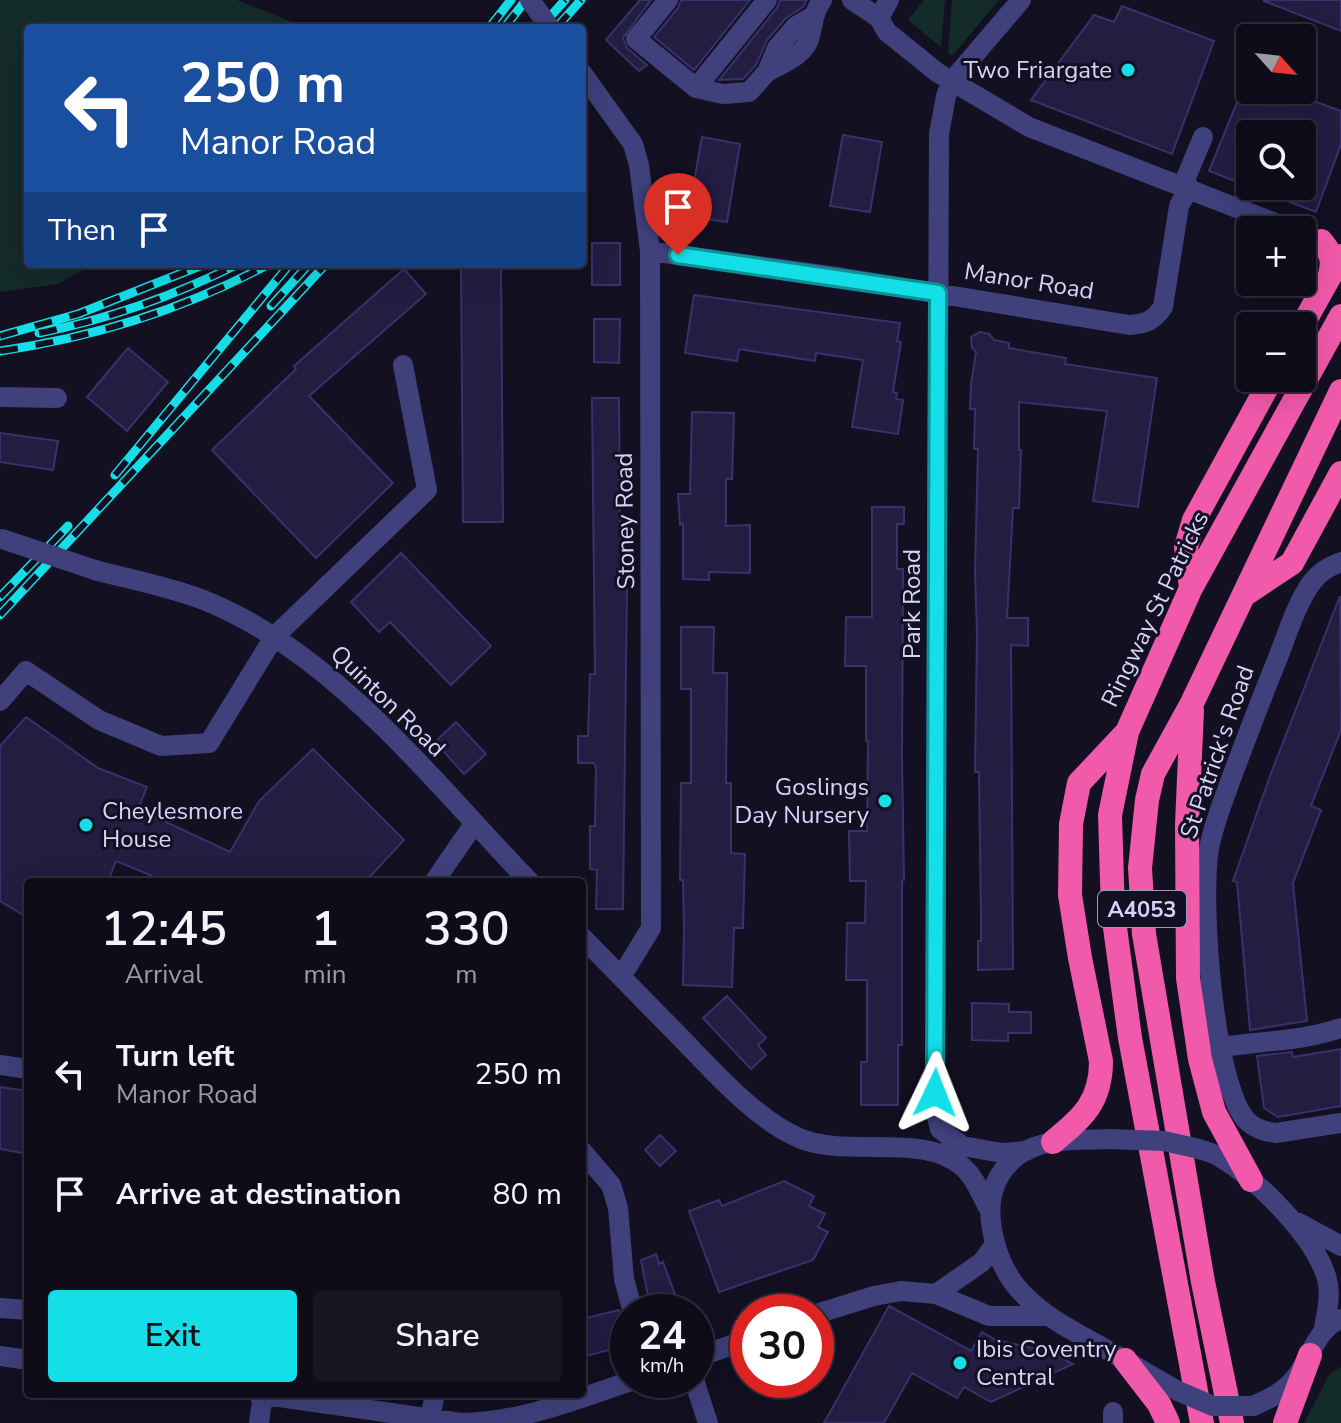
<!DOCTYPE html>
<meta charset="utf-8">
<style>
:root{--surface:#0e0c19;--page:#171522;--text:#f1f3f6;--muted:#9b9ba2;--line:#2e2c38;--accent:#14dee7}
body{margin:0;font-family:"Nunito Sans",sans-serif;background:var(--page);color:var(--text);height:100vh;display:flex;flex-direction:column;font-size:30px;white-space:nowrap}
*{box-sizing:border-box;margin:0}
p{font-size:26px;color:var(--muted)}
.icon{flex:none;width:44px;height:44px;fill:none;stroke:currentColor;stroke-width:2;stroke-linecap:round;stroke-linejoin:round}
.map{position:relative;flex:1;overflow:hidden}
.panel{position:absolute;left:24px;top:878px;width:562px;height:520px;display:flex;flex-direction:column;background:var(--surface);border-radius:8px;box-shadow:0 8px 32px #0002,0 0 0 2px var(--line)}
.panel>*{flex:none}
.guide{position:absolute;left:24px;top:24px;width:562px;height:244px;border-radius:8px;box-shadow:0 8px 32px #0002,0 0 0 2px var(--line);background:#1a4fa0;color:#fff;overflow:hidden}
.needle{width:52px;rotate:117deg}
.controls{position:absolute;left:1236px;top:24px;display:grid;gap:16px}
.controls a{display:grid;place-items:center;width:80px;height:80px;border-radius:8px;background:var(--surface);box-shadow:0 8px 32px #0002,0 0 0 2px var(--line);font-size:40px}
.speed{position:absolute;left:610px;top:1294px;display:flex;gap:16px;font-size:40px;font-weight:700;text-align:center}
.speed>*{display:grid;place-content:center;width:104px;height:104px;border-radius:50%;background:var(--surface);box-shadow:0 8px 32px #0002,0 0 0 2px var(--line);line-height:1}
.speed small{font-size:20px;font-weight:400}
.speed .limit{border:12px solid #d22;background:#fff;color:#111}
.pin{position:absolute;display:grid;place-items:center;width:68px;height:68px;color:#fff;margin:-82px -34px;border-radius:50% 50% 50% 0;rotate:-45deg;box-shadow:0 0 8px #0007}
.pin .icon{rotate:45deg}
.me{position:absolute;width:88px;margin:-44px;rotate:2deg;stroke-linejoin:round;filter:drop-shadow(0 0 6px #0008)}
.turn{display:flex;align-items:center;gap:28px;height:168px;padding:0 24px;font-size:36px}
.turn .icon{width:104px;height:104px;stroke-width:2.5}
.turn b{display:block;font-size:56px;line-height:68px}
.then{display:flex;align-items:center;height:76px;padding:0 24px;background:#0003;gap:16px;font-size:30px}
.eta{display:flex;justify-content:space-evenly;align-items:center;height:136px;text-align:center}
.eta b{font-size:48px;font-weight:600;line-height:56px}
.primary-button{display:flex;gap:16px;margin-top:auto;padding:16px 24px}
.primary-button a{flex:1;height:92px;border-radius:8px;background:var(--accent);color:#111;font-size:32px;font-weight:600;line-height:92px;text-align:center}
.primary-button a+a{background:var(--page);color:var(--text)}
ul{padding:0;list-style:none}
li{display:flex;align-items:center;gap:24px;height:120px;padding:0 24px}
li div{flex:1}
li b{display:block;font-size:30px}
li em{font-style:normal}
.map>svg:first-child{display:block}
</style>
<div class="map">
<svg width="1341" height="1423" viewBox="0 0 1341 1423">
<rect width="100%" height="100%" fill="#121021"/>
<!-- green -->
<path fill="#132b29" d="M0,0H237L307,28H28V264H94L58,284L0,292Z
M924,0H945L941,47L908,20Z
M952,0H999L952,56L948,53Z
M1341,1367V1423H1304L1330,1373Z"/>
<!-- building -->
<path fill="#221d41" stroke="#39316b" stroke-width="2" d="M640,0H651L623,38L627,48L647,65L639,71L606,40Z
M681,0H750L694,70L654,37L678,8Z
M780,0H807L803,7L786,18L767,40L756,65L743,79L719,80L777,8Z
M1264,0H1341V31L1264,1Z
M1122,6L1214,41L1172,154L1031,100L1094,15L1114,22Z
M1242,90H1284L1341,111V144L1316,212L1251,187L1302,186V134H1250V187L1209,171Z
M843,135L882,142L870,212L830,206Z
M702,137L740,144L727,222L688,216Z
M592,243H620V285H592Z
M461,264H501L503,522H463Z
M404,269L426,294L309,396L393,483L316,558L212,450L296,369L294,366Z
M694,295L900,323L897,341L901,342L893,392L897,393L896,399L903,400L898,434L852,427L863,360L816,353L815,361L739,349L737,361L685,353Z
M594,319H620L619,363L594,362Z
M980,332L989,334L994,340L1009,343V348L1066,358L1065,364L1157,378L1138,507L1093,501L1107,411L1019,402V450H1021L1019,508H1013L1007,618H1028V646L1011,645L1013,969L978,970V941H981V917L979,772H975L977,633L975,572L978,449H974L975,409H970L971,384L976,352L972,348L971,337Z
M128,348L168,382L127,431L87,397Z
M592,398H619L620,527H623V584H627L623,909H596L597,870L590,869V826H595L596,768L594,763H578V736H588L590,674H595Z
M692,412L734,413L732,479H726V526L750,525V573L709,572V580L683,579V524L680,525L678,494H690Z
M0,433L58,441L53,470L0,462Z
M872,507H904V524H897V569H903L902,760L904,880H902V1045H898V1105H861V1062H867V980H846L847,923H865L866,881H850L849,831H867L868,741H866V666H845L846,617H872Z
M401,553L491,646L451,685L390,622L379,632L351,602Z
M1340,596L1341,730L1311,806L1321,810L1293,883L1307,1021L1250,1030L1237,882L1233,881L1270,776Z
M681,627H714L713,673H727L726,783H731V853L745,854L743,928H734L732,987L683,985L684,928L683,880H680L681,783H691V689H681Z
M26,717L98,768L147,787L138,809L230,852L259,801L313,749L404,840L365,882H167L116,861L108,882H28V918L0,901V746Z
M456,722L486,754L464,774L435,742Z
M727,996L766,1038L758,1045L766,1055L751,1069L703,1018Z
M972,1003L1009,1004V1012H1031V1033H1008V1041L972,1040Z
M1341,1049V1106L1278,1117L1264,1108L1257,1056L1292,1052L1293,1057Z
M0,1087L28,1091V1154L0,1149Z
M660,1135L676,1151L660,1166L645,1150Z
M784,1181L814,1196L809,1206L825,1214L818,1227L828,1232L813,1260L719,1292L689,1211L719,1200L722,1206Z
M656,1254L659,1264L663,1262L680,1308L670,1312H651L641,1260Z
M889,1306L971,1351L982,1332L996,1340L1051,1352L1073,1364L991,1402L964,1387L957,1398L912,1373L884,1423H824Z
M619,1310L623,1321L628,1324V1345L582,1357V1319Z"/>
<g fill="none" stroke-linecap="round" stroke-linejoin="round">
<!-- minor -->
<path stroke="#3f407c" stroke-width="20" d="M668,0L636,39L696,88L767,0
M852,0L879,18L887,32L938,73L1029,127L1293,230
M879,18L889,0
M767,72C783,63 806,55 810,36C814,22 813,13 822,0
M582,73L633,144L639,165L650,251L651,928L621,977
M696,88L723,94L749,92L767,72L777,48L796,26L813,16
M1190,190L1185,180L1203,137
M650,251L844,278L1129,325C1146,324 1153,321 1163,307L1179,206L1186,193L1190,190
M0,397L57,398
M1341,562C1328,567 1321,571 1312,582C1296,604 1287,635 1277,660C1261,699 1246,739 1231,779C1223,802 1213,825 1209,849C1200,899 1213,1088 1248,1122C1256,1129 1266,1132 1276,1133L1341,1123
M95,570C132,580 171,587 206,601C336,654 434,783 530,882
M0,701L26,671L99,720L161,746L209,743L274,637L427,490L403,365
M434,882L474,824
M582,937C616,972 650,1006 684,1041C716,1074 757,1120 799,1138C848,1159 925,1131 964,1168C976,1179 981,1195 989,1209
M1222,1047C1262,1041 1303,1041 1341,1028
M0,1065L28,1069
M1109,1139C1091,1140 1072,1139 1054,1142C1007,1149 984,1184 992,1229C996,1253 1005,1276 1023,1294C1047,1319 1079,1334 1109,1351C1132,1364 1155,1378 1178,1391
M951,1144L1002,1153L1026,1151
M961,1145L940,1129L935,1110L939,134L946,96L952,81L1021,0
M1195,1148C1202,1150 1211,1152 1218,1156C1256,1178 1315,1236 1327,1279C1331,1296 1327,1311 1324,1328
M582,1151L611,1185L618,1208L624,1279L633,1312
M1299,1223L1341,1246
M936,1294L982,1262L995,1244
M0,1308L28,1310
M816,1314L874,1296L901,1291L936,1294L989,1316H1049
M0,1356L28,1360
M696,1358L748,1339
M694,1380L708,1423
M258,1394L461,1423C522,1422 577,1399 634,1380
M1253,1406C1269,1399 1284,1392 1295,1378C1311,1358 1316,1328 1341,1319
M1113,1412V1423
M430,1418L435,1394
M259,1423L263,1394"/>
<!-- highway -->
<path stroke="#f159ab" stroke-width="24" d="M1321,241C1331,253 1334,259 1330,275
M1302,326L1341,256
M1191,588L1186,547L1194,520L1272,378
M1244,595L1292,563L1341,473
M1192,710L1187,824L1188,978L1200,1059L1214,1112L1251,1180
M1053,1142C1083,1117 1101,1102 1101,1061L1080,958L1070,895L1071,824L1079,783L1127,732
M1125,1360L1159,1404L1168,1423
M1202,1423L1130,1038L1113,913L1110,815L1127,732L1191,588L1341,316
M1232,1423L1203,1282L1144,934L1140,868L1147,800L1153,774L1192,703L1341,391
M1285,1423L1310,1355"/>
<!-- rail casing -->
<g stroke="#14dee7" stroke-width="9">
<path id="rail" d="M489,28L511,0
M504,28L526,0
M540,28L565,0
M556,28L581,0
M271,306L309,264
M39,333C109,319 174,296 238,264
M0,336L78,314L205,264
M0,351C95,337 185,309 269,264
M115,475L290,264
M0,597L68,526
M0,615L326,264"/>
</g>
<!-- rail -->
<use href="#rail" stroke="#121021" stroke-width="6" stroke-dasharray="18" stroke-linecap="butt"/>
<!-- minor-bridge -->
<path stroke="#3f407c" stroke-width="20" d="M530,0L550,28
M2,539L95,570
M1109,1139L1164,1141L1195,1148
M1178,1391L1213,1406H1253"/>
</g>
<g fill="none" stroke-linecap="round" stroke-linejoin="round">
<!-- route casing -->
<g stroke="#0d9096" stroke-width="20">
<path id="route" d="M678,255L938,293L935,1093"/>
</g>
<!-- route -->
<use href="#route" stroke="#14dee7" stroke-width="14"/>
</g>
<!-- markers -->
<g fill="#14dee7" stroke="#121021" stroke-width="3">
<circle cx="1128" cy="70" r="8"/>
<circle cx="885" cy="801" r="8"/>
<circle cx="86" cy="825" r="8"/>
<circle cx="960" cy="1363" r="8"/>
</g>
<g text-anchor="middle" stroke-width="6" stroke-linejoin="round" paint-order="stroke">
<!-- shield labels -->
<rect fill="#121021" stroke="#9b99ba" stroke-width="2" x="1098" y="891" width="88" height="36" rx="6"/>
<g font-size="22" font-weight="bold" fill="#d6d4fb">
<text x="1142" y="917">A4053</text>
</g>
<!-- poi labels -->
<g font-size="24" fill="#d6d4fb" stroke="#121021" text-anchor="end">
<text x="1112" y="78">Two Friargate</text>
<text x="869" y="795">Goslings<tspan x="869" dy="28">Day Nursery</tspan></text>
<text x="102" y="819" text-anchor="start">Cheylesmore<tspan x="102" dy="28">House</tspan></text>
<text x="976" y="1357" text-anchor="start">Ibis Coventry<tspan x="976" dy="28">Central</tspan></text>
</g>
<!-- street labels -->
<g font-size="24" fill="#d6d4fb" stroke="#121021">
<text transform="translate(1029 281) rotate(9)" y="8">Manor Road</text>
<text transform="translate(625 521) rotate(-91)" y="8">Stoney Road</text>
<text transform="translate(912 604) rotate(-90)" y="8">Park Road</text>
<text transform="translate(1155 609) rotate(-64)" y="8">Ringway St Patricks</text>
<text transform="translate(388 701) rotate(44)" y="8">Quinton Road</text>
<text transform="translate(1217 752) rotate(-71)" y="8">St Patrick's Road</text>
</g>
</g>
</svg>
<div class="controls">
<a><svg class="needle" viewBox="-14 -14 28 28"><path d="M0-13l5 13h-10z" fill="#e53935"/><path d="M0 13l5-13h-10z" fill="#9b9ba2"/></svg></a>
<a><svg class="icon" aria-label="search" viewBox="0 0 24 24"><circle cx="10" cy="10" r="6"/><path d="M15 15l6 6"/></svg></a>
<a>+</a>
<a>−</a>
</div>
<div class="speed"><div>24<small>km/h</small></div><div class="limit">30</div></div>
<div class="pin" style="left:678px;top:255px;background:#d93025"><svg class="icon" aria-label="arrive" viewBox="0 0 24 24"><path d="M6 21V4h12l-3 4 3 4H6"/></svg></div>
<svg class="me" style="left:935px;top:1093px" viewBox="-20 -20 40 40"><path d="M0-17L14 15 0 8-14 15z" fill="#14dee7" stroke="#fff" stroke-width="4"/></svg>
<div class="guide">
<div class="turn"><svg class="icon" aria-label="left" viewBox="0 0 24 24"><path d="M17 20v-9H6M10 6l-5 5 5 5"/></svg><div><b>250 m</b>Manor Road</div></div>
<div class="then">Then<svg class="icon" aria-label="arrive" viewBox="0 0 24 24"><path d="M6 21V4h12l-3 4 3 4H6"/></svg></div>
</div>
<section class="panel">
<div class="eta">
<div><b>12:45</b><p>Arrival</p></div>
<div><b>1</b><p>min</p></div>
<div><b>330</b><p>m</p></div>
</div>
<ul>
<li><svg class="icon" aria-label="left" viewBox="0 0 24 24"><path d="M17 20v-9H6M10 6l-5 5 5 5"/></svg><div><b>Turn left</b><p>Manor Road</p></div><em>250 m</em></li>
<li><svg class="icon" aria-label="arrive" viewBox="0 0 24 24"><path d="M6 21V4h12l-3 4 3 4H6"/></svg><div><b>Arrive at destination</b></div><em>80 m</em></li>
</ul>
<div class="primary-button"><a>Exit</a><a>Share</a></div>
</section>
</div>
